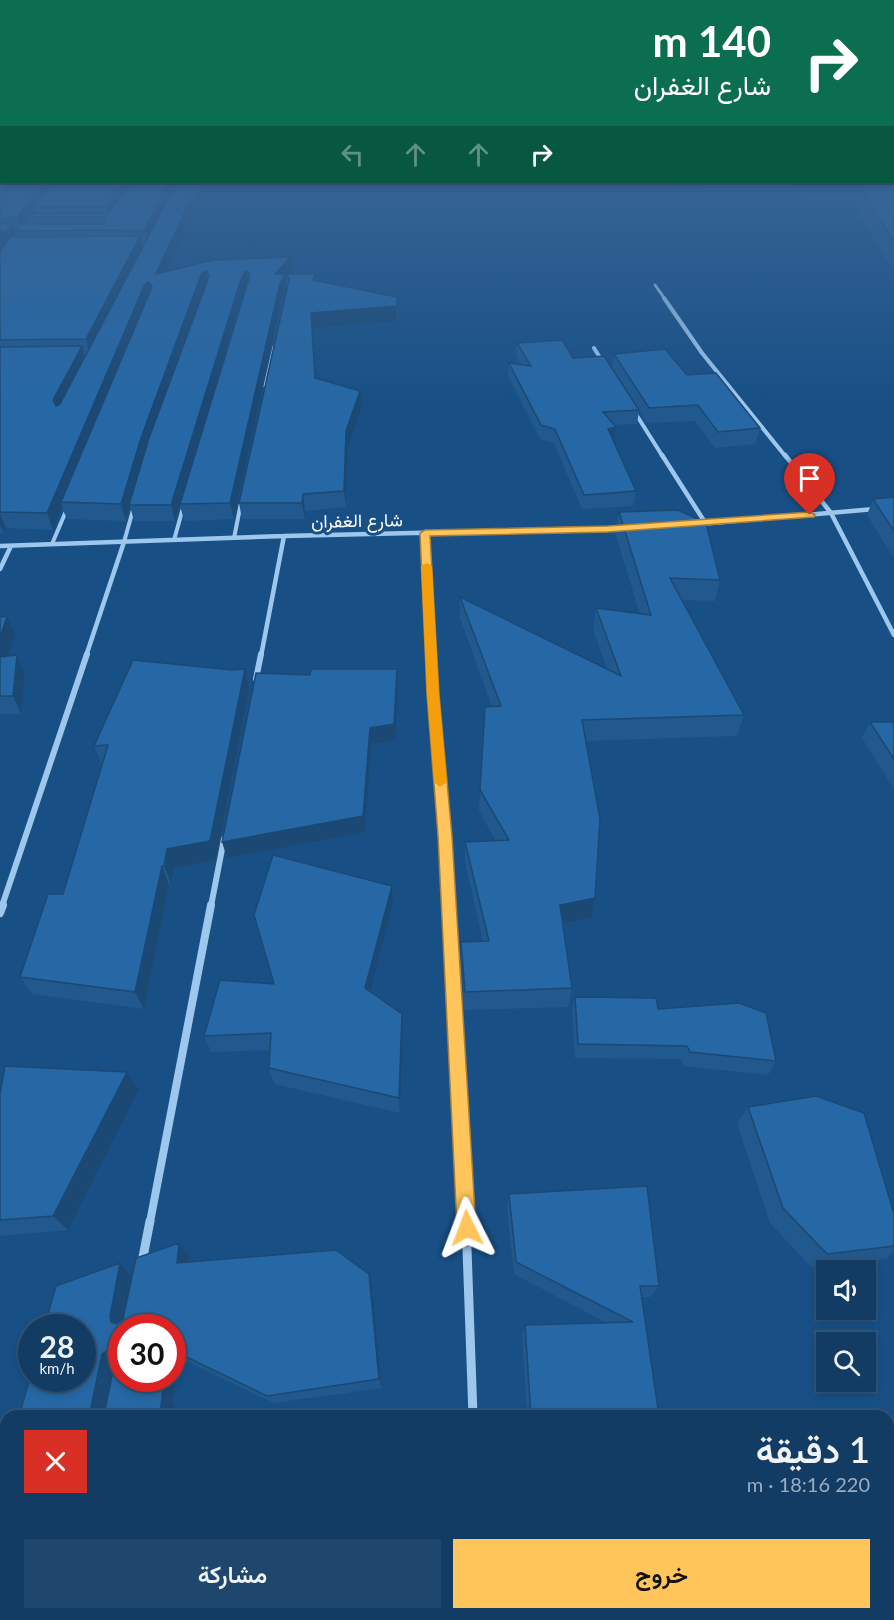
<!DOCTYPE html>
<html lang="ar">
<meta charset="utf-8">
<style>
:root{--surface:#123c64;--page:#1f476d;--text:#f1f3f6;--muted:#9cadbf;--line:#315678;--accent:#ffc45a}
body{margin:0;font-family:Lato,Vazirmatn,sans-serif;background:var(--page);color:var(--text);direction:rtl;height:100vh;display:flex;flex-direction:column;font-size:22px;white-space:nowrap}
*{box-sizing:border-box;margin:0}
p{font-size:20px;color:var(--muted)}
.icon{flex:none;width:33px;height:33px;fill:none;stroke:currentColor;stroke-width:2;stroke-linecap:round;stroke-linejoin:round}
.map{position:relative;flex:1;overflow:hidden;direction:ltr}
.sheet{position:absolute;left:0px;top:1410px;width:894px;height:210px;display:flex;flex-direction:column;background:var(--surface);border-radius:18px 18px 0 0;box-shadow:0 3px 9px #0003,0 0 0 2px var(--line);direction:rtl}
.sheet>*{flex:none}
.hud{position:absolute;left:0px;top:0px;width:894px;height:183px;box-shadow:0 3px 9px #0003,0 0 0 2px var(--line);direction:rtl;background:#0b6e4f;color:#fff;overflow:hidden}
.buttons{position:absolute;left:816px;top:1260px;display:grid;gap:12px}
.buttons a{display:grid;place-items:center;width:60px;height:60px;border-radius:0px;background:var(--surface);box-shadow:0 3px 9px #0003,0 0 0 2px var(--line);font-size:30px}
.speed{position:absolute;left:18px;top:1314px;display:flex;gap:12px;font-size:30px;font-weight:700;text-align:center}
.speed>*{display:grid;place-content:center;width:78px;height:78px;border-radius:50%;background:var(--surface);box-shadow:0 3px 9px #0003,0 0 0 2px var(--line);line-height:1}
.speed small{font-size:15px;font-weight:400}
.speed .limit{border:9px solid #d22;background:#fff;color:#111}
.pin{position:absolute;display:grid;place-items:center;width:51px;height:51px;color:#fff;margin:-62px -26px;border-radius:50% 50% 50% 0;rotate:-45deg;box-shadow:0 0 6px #0007}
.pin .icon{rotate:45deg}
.me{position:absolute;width:66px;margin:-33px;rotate:357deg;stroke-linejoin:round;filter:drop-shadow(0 0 4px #0008)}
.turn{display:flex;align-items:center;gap:21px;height:126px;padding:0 24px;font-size:27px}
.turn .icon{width:78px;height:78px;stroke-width:2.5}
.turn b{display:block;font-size:42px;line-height:51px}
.lanes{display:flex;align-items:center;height:57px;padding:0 24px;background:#0003;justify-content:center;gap:30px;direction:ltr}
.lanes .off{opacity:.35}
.round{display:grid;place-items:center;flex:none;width:63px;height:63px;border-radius:0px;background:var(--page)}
.headline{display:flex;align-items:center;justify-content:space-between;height:102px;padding:0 24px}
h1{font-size:36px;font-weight:600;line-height:45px}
.primary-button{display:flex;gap:12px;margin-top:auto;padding:12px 24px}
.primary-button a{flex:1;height:69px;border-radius:0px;background:var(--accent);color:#111;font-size:24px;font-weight:600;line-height:69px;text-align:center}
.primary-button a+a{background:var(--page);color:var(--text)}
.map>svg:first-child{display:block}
</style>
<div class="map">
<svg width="894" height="1620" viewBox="0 0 894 1620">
<rect width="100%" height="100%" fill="#185086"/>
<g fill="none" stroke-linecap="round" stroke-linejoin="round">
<!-- service-far1 -->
<path stroke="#9ec7ed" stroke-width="3" d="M265,386L274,347"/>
<!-- service -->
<path stroke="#9ec7ed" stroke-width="4" d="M234,538L241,503
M174,540L183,508
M124,542L133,510
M52,544L66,511"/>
<!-- minor-far5 -->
<path stroke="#9ec7ed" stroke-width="3" d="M655,285L665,299"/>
<!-- minor-far4 -->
<path stroke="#9ec7ed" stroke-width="4" d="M664,298L702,353L786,457
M594,348L602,361
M634,411L663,457"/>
<!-- minor-far3 -->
<path stroke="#9ec7ed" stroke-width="4.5" d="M662,455L706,524
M785,455L831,513L894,635
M700,524L875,509
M425,533L431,656
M0,546L284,536L624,528
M0,569L11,546
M86,656L124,542
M261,656L284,536"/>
<!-- minor-far2 -->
<path stroke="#9ec7ed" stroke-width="6" d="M431,654L449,906
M256,679L261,654
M2,906L87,654
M211,906L224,839"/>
<!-- minor-far1 -->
<path stroke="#9ec7ed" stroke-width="8" d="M449,905L466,1222
M0,913L3,905
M150,1222L211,905"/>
<!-- minor -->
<path stroke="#9ec7ed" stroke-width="9" d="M466,1221L473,1416
M142,1262L150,1221
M476,1614L477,1620"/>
</g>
<!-- wall -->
<path fill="#21598e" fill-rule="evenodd" d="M0,173H2V182H211L197,210H195L167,271L290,257L292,271L289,274H315L316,281L398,311L397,321L313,328L315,378L362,407L348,448L346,507L305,511V519H242L239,503L286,290L282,297L234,519L184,521L180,505L175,521H134L130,506L126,521L67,519L62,508L53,530L6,528L4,533H0ZM247,287L200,440L242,297Z
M894,173V268H892L851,200L805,201L792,189L684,188L678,182H892Z
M517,343L573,358L612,368L614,354L687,375L760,428L755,444L715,448L695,421L646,423L639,411L637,424L614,425V441L636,491L633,506L582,509L554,443L540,439L508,376L509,363L521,365L516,356Z
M894,497V557H893L867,515L873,499Z
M619,512L720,580L715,601L682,600L744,715L737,736L585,741L591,918L563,924L572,988L568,1007L464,1010L461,961V942L483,941L465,862V842L496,841L479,811L485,707H492L460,618V597L607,669L593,629L596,608L640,614L615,533Z
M7,616L15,634L8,656L17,655L25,673L21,714H0V617Z
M249,689L216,860L174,868L171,884L169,885L144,1009L32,994L20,977L63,894L102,765L94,746Z
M870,722H894V789L862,738Z
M393,904L370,992L402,1014L403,1031L400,1113L274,1084L269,1068L270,1050L211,1052L204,1036L274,984Z
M575,997L658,1009L776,1061L768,1075L684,1066L681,1059L575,1058L572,1011Z
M127,1072L139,1090L68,1230L0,1236V1094Z
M748,1107L894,1214V1252L886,1259L812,1268L770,1223L737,1124Z
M509,1194L659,1286L651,1297H642L659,1416H527L522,1335L525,1325L607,1323L514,1274L507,1208Z
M179,1243L189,1256L188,1262L372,1286L382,1388L274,1403L178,1357L172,1416H19L120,1263L132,1275ZM172,1328V1378H122Z
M646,1614H789L790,1620H646Z"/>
<!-- shaded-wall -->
<path fill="#1b4974" d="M45,182H47L50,192L34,207L35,212L32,217H26L28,223L22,231L17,217Z
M124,182L126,194L109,220L106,207Z
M202,182H211L197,210L195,196Z
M168,184L171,196L147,244L144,230Z
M192,196L195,210L159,288L156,274Z
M12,224L17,237L0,260V232Z
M140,236L143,250L90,354L86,339Z
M290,257L292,271L287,277L285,275L287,290L282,297L234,519L230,503L275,274Z
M206,271L209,286L129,505L130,506L126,521L121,504L141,438L198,283L202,273Z
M247,271L249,286L246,287L242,297L175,521L171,505L240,282L244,273Z
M149,282L152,296L61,502L62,508L53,530L47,513L145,284Z
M397,297V321L313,328L316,393L311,313Z
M82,346L86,362L59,416L53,400Z
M360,391L362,407L348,448L346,507L344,491L346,431Z
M616,427L614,441L608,429Z
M303,494L305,511V519L302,503Z
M0,514L6,528L4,533L0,525Z
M7,616L15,634L2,676L0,671V638Z
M17,655L25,673L21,714L13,696Z
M245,669L249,689L216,860L174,868L171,884L164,866L167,849Z
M397,669L398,685L395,740L371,744L365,832L227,858L222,842L370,728Z
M162,866L169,885L144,1009L135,992Z
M392,886L393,904L367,1004L365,988Z
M595,898L591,918L557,925L560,905Z
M402,1014L403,1031L400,1113L399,1098Z
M127,1072L139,1090L68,1230L53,1216Z
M179,1243L189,1256L187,1275L177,1263Z
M120,1263L132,1276L122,1327L111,1322L110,1316Z
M369,1274L372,1286L382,1388L379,1379Z
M110,1349L122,1357L106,1416H98L93,1413L91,1407L102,1354Z
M172,1352L178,1357L172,1416H160L164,1378H172Z
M49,1614H66V1620H48Z
M182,1614H194V1620H182Z"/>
<!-- building -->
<path fill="#2668a5" stroke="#1b4974" stroke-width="1.5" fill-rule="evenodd" d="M892,173H894V241L856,182L810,183L809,182H892Z
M0,178H2V182H45L17,217L0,218Z
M54,182H123L106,207H34Z
M131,182L168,184L144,230L15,231L21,224H103L105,220L102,217H26L28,214L109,213Z
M177,182H202L195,196H192L156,274L214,260L290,257L275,274H315L313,280L397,297V306L311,313L315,378L360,391L346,431L344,491L303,494L302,503H239L288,284L289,278L285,275L280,283L230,503L180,504L250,275L247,271L244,273L240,282L171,505H129L149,438L206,285L209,275L206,271L202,273L198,283L141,438L121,504L61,502L152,287L149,282L145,284L47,513L0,512V347L82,346L53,400L56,406L60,404Z
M0,223L12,224L7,231L0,232Z
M140,236L86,339L0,340V251L10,237Z
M562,340L573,358L604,356L639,410L603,412L616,427L608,429L636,491L584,495L555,429L541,425L509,363L531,366L517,343Z
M665,349L687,375L716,373L760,428L718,432L698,405L649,408L614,354Z
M894,497V531L873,499Z
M678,510L706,523L720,580L670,578L744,715L582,720L600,819L595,898L560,905L572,988L465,992L461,942L489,941L465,842L509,840L480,790L485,707L501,706L460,597L621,676L596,608L651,615L619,512Z
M7,616L0,638V617Z
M17,655L13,696H0V657Z
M133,660L232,670L245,669L210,841L167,849L164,866H162L135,992L20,977L48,894H63L108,745L94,746Z
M311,669H397L394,724L370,728L363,816L222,842L256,673L310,675Z
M870,722H894V759Z
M273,855L392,886L365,988L402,1014L399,1098L269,1068L271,1033L204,1036L220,980L274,984L254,915Z
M575,997L656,998L658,1009L739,1003L766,1013L776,1061L690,1052L687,1046L578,1044Z
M5,1066L127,1072L53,1216L0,1220V1094Z
M816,1096L864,1113L894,1214V1246L827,1254L783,1208L748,1107Z
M647,1186L659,1286H640L659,1416H531L525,1325L633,1322L516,1262L509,1194Z
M179,1243L177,1263L336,1250L369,1274L379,1379L267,1396L172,1350V1328H122V1378H164L160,1416H19L32,1371V1378H82V1328H44L56,1286L120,1263L110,1316L111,1322L116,1324L123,1319L136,1258ZM110,1349L114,1351L116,1357L105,1410L100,1415L93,1413L91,1407L102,1354Z
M6,1460V1614H49L48,1620H0V1481Z
M888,1473H890L894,1488V1596L888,1597Z
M62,1614H182V1620H62Z
M655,1614H789L790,1620H656Z"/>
<!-- sky -->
<linearGradient id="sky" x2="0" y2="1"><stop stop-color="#0d2c4a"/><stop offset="0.43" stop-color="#376495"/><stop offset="1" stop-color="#376495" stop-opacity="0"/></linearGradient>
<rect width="894" height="400" fill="url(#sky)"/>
<!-- route -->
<path fill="#ffc45a" stroke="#a67f3a" stroke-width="1.5" d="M810,512L815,515L814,517L608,532L430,536L439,694L452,836L476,1228L473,1235L467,1237L460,1235L457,1228L438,836L427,694L420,533L425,530L608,526Z"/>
<!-- slow -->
<path fill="#f59e0b" d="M427,563L432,566L439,694L447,782L440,787L434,782L427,694L421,566Z"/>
<g text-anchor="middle" stroke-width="6" stroke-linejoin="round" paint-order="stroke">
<!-- far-street labels -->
<g font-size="18" fill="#fff" stroke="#185086">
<text transform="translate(357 521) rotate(-1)" y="6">شارع الغفران</text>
</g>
</g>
</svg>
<div class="buttons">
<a><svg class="icon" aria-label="sound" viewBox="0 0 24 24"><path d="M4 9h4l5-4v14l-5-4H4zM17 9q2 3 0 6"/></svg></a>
<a><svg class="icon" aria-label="search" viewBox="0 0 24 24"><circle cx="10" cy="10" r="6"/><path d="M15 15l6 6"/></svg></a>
</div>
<div class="speed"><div>28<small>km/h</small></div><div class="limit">30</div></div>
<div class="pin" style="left:810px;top:515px;background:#d93025"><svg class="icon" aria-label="arrive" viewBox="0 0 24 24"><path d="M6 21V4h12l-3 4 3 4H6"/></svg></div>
<svg class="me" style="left:467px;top:1228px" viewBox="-20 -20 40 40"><path d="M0-17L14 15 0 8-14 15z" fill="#ffc45a" stroke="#fff" stroke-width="4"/></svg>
<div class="hud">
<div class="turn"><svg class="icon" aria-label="right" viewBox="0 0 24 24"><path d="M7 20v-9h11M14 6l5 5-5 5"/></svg><div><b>140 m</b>شارع الغفران</div></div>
<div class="lanes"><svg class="icon off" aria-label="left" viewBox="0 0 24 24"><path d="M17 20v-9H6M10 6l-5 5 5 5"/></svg><svg class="icon off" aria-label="ahead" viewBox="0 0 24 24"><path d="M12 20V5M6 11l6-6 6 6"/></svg><svg class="icon off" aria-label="ahead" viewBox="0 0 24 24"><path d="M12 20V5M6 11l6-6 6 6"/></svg><svg class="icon" aria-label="right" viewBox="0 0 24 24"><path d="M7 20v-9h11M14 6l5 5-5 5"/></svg></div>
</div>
<section class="sheet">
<div class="headline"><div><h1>1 دقيقة</h1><p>220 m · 18:16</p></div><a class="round" style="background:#d93025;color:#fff"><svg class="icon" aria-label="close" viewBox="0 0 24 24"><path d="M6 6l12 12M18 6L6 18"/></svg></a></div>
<div class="primary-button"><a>خروج</a><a>مشاركة</a></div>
</section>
</div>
